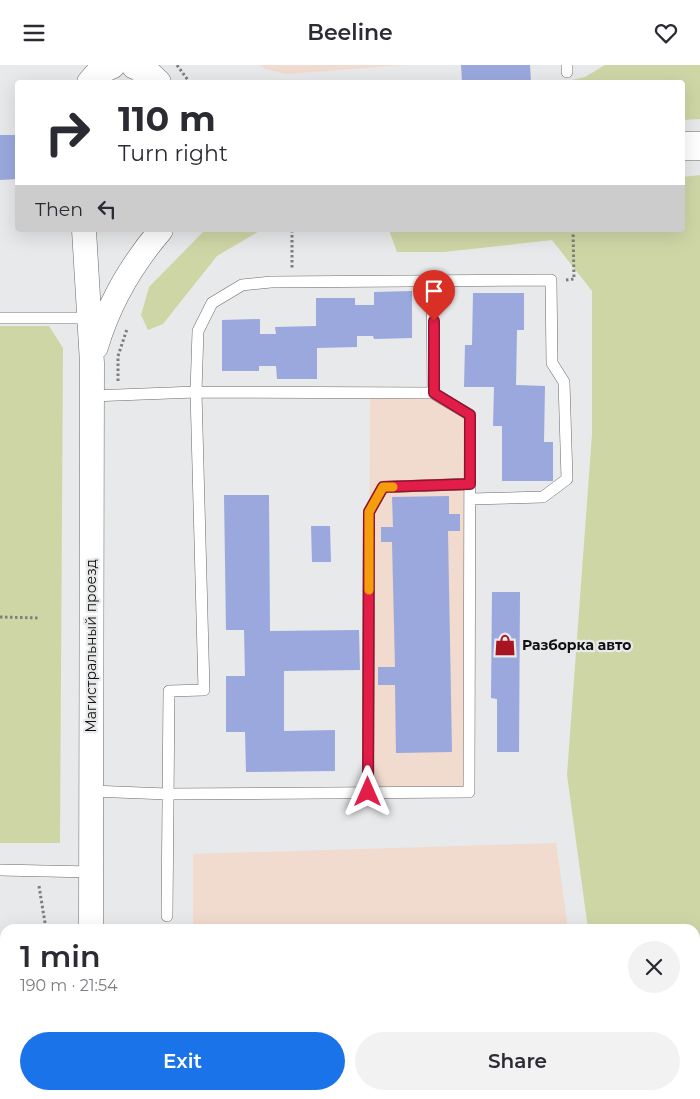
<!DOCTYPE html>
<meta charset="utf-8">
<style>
:root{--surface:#fff;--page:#f2f2f3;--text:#2b2b33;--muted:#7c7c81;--accent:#1a73e8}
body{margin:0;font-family:Montserrat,sans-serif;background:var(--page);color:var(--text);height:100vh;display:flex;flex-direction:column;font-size:19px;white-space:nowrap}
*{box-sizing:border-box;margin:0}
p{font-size:16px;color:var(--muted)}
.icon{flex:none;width:28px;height:28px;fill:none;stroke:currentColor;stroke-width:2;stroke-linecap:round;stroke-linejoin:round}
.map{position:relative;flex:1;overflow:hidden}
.drawer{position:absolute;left:0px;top:859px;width:700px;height:176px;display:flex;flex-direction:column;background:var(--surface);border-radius:15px 15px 0 0;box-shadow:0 5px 20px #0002}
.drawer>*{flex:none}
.top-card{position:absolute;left:15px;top:15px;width:670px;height:152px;border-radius:5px;box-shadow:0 5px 20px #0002;background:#fff;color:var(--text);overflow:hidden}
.pin{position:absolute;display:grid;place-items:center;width:42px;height:42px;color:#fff;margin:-51px -21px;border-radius:50% 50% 50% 0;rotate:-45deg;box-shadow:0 0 5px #0007}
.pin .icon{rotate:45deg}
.me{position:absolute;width:55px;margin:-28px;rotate:0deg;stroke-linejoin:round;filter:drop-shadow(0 0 4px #0008)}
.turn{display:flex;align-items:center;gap:18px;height:105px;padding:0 20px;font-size:22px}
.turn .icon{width:65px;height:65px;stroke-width:2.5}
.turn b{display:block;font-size:35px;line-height:42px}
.then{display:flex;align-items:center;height:48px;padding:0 20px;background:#0003;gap:10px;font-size:19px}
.round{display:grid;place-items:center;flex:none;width:52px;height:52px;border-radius:26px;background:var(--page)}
.overview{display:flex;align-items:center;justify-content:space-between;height:85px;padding:0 20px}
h1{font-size:30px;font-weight:600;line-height:38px}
.cta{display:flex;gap:10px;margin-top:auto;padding:10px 20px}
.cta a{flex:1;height:58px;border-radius:30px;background:var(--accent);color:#fff;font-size:20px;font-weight:600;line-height:58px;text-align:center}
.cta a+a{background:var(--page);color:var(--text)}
header{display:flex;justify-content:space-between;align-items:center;height:65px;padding:0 20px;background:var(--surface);font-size:22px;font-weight:600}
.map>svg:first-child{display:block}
</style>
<header><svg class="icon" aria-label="menu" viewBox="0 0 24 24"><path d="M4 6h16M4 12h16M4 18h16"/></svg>Beeline<svg class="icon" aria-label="heart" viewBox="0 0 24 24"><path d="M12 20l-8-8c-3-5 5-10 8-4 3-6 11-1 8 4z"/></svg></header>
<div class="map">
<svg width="700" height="1034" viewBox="0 0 700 1034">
<rect width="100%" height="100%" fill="#e8e9ea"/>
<!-- industrial -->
<path fill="#f1dace" d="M260,0H403L286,9L265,4Z
M370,328H433L470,350L469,727H368Z
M556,778L568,864H193V789Z
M127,1030H588V1034H127Z"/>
<!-- green -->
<path fill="#cfd6a6" d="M605,0H700V54L683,55L682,18L563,17L585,12Z
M700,110V1034H602L601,1030H695V864H588L567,710L592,369V226L552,175L444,187H397L389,165H682L683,112Z
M205,165H261L217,191L163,259L148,265L141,250L149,222Z
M0,261H49L63,283L60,778H0Z"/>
<!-- building -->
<path fill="#9aa8dd" d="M461,0H530L531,18H462Z
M0,70H18V114L0,115Z
M412,226V273L374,274L373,271H357V282L317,283V314H277L276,301H259V306H222V255L260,254V269H276L275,262L316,261V233H355V240H374V227Z
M473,228H524V265H517L516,320L545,321L544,377H553V416H502V361H493L494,322H464L465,280H472Z
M224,430H269L270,566L359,565L360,605L284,606V666L335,665V706L246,707L245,667H226V611H245L244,565H226Z
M449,431V449H460V466H448L452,687L396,688L395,620H378V602H395L392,477H381V462H393L392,432Z
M311,461H330L331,497H312Z
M492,527H520L519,687H497V634L491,633Z
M0,903H5V1030H18V1034H0Z"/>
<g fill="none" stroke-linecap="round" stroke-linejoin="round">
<!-- service casing -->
<g stroke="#6a6a6b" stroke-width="12">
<path id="service" d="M567,0V7
M0,253H90
M91,331L196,327L433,328L432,215
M91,726L167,729L469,727L470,350L433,328
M368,727L369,447L383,422L470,419
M0,805L91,807
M167,851L169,626L204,625L196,327L198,266L212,238L242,220L271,217L551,215L552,298L564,317L567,414L543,432L470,434
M483,1030V1034"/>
</g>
<!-- minor casing -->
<g stroke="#6a6a6b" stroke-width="25">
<path id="minor" d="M84,165L92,298L91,864
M96,282C109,238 131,200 161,165
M91,1030V1034"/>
</g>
<!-- tertiary casing -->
<g stroke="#6a6a6b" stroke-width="29">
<path id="tertiary" d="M135,0L140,2L157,18
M91,18L104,3L111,0
M682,81H700"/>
</g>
<!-- path -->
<path stroke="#7d7e7e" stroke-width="3" stroke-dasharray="2.5 2.5" stroke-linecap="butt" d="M177,0L190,18
M292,165V204
M566,215L574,214L573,165
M118,316V291L127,264
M0,552L40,553
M39,821L46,864
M64,1030V1034"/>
<!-- service -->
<use href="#service" stroke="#fff" stroke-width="11"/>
<!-- minor -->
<use href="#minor" stroke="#fff" stroke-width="24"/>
<!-- tertiary -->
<use href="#tertiary" stroke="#fff" stroke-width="28"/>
</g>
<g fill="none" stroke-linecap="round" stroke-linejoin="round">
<!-- route casing -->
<g stroke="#92132f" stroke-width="12">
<path id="route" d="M368,727L369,447L383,422L470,419V350L434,328V256"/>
</g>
<!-- route -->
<use href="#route" stroke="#e11d48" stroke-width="9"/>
<!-- slow -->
<path stroke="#f59e0b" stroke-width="9" d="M369,525V447L383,422H393"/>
</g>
<!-- icons -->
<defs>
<g id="shop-bare" transform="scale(1.725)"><path d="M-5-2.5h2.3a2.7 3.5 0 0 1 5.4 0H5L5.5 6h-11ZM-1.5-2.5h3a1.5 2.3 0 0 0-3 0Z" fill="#a91422" stroke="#e8e9ea" stroke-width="2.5" paint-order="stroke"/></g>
</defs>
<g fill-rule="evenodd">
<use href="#shop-bare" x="505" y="580"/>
</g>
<g text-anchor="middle" stroke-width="4.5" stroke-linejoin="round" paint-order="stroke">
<!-- poi labels -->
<g font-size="14" font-weight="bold" fill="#111" stroke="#e8e9ea" text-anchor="start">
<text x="522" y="585">Разборка авто</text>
</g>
<!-- street labels -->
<g font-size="14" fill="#111" stroke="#e8e9ea">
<text transform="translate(91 581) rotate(-90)" y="5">Магистральный проезд</text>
</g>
</g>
</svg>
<div class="pin" style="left:434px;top:256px;background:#d93025"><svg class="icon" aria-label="arrive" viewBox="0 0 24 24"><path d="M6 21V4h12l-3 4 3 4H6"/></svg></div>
<svg class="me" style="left:368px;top:727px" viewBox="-20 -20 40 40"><path d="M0-17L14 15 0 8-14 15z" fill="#e11d48" stroke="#fff" stroke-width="4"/></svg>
<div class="top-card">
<div class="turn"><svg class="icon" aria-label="right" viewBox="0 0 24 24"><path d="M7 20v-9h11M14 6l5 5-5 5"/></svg><div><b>110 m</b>Turn right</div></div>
<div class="then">Then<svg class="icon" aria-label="left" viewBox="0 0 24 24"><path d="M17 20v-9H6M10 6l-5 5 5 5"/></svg></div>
</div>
<section class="drawer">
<div class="overview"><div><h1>1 min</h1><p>190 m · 21:54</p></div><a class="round"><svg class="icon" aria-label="close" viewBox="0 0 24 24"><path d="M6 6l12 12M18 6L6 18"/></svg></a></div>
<div class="cta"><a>Exit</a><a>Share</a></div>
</section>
</div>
